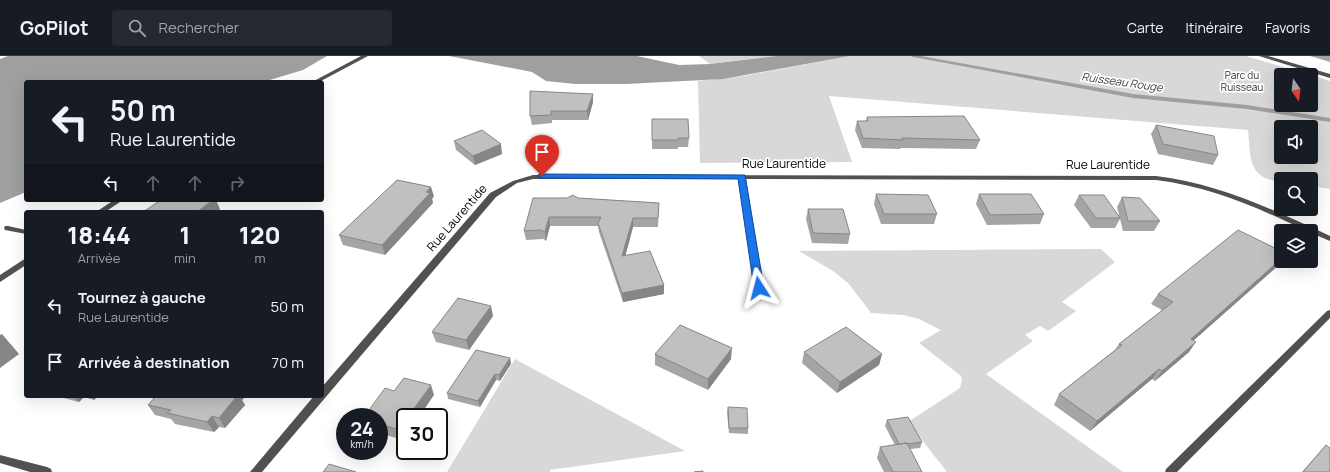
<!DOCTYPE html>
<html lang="fr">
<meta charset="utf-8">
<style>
:root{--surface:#171b24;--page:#242831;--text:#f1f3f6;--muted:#9ea1a6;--line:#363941}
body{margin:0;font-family:Manrope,sans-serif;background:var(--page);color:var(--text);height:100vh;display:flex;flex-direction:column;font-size:15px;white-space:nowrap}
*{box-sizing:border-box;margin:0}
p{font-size:13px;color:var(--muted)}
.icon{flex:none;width:22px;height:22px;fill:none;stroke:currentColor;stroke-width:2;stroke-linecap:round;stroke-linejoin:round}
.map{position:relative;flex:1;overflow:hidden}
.side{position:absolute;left:24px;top:154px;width:300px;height:188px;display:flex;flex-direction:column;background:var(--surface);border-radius:4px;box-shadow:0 4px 16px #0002}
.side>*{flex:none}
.banner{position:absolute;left:24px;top:24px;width:300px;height:122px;border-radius:4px;box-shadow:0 4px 16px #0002;background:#171b24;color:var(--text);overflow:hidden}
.needle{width:26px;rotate:166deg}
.buttons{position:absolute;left:1274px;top:12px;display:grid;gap:8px}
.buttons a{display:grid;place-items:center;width:44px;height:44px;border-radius:4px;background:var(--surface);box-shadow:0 4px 16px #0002;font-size:20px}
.speed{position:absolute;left:336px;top:352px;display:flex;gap:8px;font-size:20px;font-weight:700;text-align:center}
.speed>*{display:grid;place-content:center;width:52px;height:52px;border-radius:50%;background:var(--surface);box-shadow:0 4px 16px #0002;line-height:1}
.speed small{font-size:10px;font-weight:400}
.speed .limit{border:2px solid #111;border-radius:6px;background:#fff;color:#111}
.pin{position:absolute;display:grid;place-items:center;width:34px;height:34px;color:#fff;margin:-41px -17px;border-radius:50% 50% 50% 0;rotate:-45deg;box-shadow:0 0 4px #0007}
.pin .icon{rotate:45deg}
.me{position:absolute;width:44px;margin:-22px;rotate:351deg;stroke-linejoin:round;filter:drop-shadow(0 0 3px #0008)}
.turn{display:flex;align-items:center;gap:14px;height:84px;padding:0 20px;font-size:18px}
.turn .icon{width:52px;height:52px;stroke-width:2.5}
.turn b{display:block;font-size:28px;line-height:34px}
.lanes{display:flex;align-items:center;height:38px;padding:0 20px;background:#0003;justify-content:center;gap:20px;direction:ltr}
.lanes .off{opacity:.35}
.eta{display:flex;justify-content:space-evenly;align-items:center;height:68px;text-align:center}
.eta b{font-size:24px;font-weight:800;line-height:28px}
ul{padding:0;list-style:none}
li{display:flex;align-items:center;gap:12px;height:56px;padding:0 20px}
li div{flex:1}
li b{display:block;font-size:15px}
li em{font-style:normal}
header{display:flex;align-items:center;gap:24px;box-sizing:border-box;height:56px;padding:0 20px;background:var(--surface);border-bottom:1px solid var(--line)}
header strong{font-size:19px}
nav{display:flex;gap:22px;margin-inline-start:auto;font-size:14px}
.search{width:280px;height:36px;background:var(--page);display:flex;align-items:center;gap:10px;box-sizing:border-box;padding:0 14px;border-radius:4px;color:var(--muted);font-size:15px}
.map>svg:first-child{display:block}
</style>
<header>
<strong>GoPilot</strong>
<div class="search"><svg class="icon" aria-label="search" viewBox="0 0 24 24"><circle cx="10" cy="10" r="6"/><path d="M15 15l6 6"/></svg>Rechercher</div>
<nav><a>Carte</a><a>Itinéraire</a><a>Favoris</a></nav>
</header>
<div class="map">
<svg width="1330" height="416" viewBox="0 0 1330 416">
<rect width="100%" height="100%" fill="#fff"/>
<!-- green -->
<path fill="#d8d8d8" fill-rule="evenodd" d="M699,0H776L710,8Z
M850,0H1246L1310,19H1281V49H1311V19L1330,25V133L1311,130V123H1281V126C1247,122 1251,102 1248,74L829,40L852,106L700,107L698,25L743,20ZM1281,71H1311V101H1281Z
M1101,193L1115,206L1062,246L1076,255L1048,275L1040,270L1025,279L1033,285L986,318L1123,416H947L908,366L960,332L962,325L961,320L919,287L941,274L919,263L903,259L871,257L848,227L833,215L799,195Z
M515,303L685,395L550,414V416H447Z"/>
<!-- water -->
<path fill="#9f9f9f" d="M8,0H327L303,14L263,26H26V136L0,147V3Z
M449,0H637L679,9L710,8L776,0H850L723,23L626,28H575L546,25L532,16Z"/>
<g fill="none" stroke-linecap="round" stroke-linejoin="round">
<!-- stream -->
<path fill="#9f9f9f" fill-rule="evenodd" d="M911,0H921L1133,38L1247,49L1330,62V66L1247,53L1133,42L913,1Z"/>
<!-- service -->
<path fill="#515151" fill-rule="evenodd" d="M5,170H8L26,174V178L5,174L4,172Z"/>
<!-- minor -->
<path fill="#515151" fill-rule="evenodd" d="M1259,0H1268L1330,18V22Z
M533,119L1156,120C1220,128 1272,153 1330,180V185L1311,177V175H1307C1256,151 1212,131 1156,124L746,123L763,232L759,235L755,232L739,123H533L517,127L496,141L262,416H250L314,340H322V331L490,137L513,125Z
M1330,254V262L1177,416H1165L1166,413L1327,255Z
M0,399L47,411L51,413L52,416H30L0,407Z"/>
<!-- tertiary -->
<path fill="#515151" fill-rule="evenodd" d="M361,0H368L319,26H312Z
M114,144H123L105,156H96Z
M26,202V209L0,226V219Z"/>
</g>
<!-- wall -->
<path fill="#a5a5a5" d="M1310,0H1330V6Z
M593,38V46L588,64H552V67L532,69L530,60Z
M867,61L980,84L976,93L901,92L900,93L862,92L855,74L857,65H866Z
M652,63L689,82L688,91H678V93H652Z
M1156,69L1218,99L1213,109L1158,98L1151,78Z
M454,85L502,98L475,109L456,94Z
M876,138L937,158L934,168H881L874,148Z
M979,138L1044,158L1040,168L987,169L976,148Z
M1079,139L1119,159L1117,151L1122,141L1160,165L1154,175H1123L1120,163L1115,172H1091L1074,149Z
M434,140L432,143L433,147L385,199L343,189L339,179Z
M578,142L659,147L658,171H633L625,200L664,229V238L623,246L599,176L598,170H550L546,185L543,183L526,184L524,175Z
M808,153L850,178L848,188L812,187L806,163Z
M1281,205H1282L1280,208L1194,284L1189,296L1155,325L1152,323L1090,375L1054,349L1059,338L1115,294L1119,288L1162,254L1151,248L1158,238Z
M493,260L469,294L436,286L432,276Z
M804,296L882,298L879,309L837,337L802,307Z
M655,298L731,303L708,334L655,309Z
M510,302L511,308L500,325L496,324L480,351L448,343L447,337Z
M394,335L434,339L405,361V381L403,384L379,377V361Z
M56,340H98L94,344L84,341L79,346Z
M156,340H243L244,342L242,344L245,349L225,372L219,371L214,376L175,368L171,363L155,359L148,349Z
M728,351L748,372V378L729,377L727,357Z
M887,364L922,386L920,392L910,393L922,416H884L877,402L880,391L895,389L885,370Z
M1326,389L1330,416H1302L1316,400Z"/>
<!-- shaded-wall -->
<path fill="#868686" d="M593,38V46L588,64L587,55Z
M501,88L502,98L475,109L473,100Z
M431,131L434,140L432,143L433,147L385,199L382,189Z
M213,144H216L220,153L216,156H197Z
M549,161L550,170L546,185L545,176Z
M633,162V171L623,209L622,200Z
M1281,203V205H1282L1280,208L1184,293L1191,283Z
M664,229V238L623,246L622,237Z
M491,250L493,260L469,294L466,284Z
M2,278L19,298L0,312V279Z
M1196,286L1189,296L1155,325L1162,315Z
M732,292L731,303L708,334V323Z
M882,298L879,309L837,337L840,326Z
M510,302L511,308L500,325L499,319Z
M1159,313L1152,323L1090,375L1097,365Z
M495,318L496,324L480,351L478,345Z
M431,329L434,339L419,361H408Z
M73,340H83L84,341L79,346Z
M90,340H98L94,344Z
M234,340H243L244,342L242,344L245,349L225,372L219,362Z
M212,360L219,371L214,376L207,366Z
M405,365V381L403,384L399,374Z"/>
<!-- building -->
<path fill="#c0c0c0" stroke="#868686" d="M530,35L593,38L587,55H551V59L530,60Z
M964,60L980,84L902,82L903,84L863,82L857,65H868L867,61Z
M652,63H688L689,82H678V84H652Z
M1156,69L1214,80L1218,99L1163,88Z
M482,74L501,88L473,100L454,85Z
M397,124L431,131L426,136L430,137L382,189L339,179Z
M876,138L928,139L937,158H884Z
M979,138H1031L1044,158L990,159Z
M573,139L578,142L659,147L658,162H633L622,200L650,195L664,229L622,237L598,167L601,161H549L545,176L541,174L524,175L533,142H567Z
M1079,139H1104L1120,162H1096Z
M1122,141L1140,142L1160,165H1128Z
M161,144H213L197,156H143Z
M808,153H843L850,178L813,177Z
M1238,174L1281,195V203L1191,283L1196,286L1162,315L1159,313L1097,365L1059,338L1122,289L1119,288L1173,246L1158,238Z
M458,242L491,250L466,284L432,276Z
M680,269L732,292L708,323L655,298Z
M846,271L882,298L840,326L804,296Z
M476,294L510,302L499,319L495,318L478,345L447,337Z
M404,322L431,329L408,361H405V365L399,374L379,368V361H364L385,332L394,335Z
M156,340H237L219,362L212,360L207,366L167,357L171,354L148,349Z
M728,351L747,352L748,372H729Z
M908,361L922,386L908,388L907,387L899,388L887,364Z
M907,387L922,416H893L880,391Z
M1326,389L1330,392V416H1303Z
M329,408L356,416H323Z
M703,415V416H694Z"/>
<!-- route -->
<path fill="#1a73e8" stroke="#114b97" d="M539,118L745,119L764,232L759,235L754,232L738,123L542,122L538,120Z"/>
<g text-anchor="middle" stroke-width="3.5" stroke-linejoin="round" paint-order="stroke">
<!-- far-park labels -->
<g font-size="10" fill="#2f2f2f" stroke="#fff">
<text x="1242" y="23">Parc du<tspan x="1242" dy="12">Ruisseau</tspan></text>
</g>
<!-- far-water labels -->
<g font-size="11" font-style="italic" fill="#404040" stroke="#fff">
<text transform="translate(1122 26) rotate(8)" y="4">Ruisseau Rouge</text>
</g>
<!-- street labels -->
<g font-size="12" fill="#000" stroke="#fff">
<text x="784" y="112">Rue Laurentide</text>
<text x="1108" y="113">Rue Laurentide</text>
<text transform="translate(457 162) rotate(-49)" y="4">Rue Laurentide</text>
</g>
</g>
</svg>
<div class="buttons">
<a><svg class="needle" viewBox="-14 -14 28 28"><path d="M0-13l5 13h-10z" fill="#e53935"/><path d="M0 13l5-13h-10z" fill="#9ea1a6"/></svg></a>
<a><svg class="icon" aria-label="sound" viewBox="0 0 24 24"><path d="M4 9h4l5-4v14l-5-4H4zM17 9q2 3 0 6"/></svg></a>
<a><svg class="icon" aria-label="search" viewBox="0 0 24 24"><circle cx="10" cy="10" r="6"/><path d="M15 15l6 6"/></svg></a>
<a><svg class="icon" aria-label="layers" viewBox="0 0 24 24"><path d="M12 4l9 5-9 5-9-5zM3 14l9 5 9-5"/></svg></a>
</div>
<div class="speed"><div>24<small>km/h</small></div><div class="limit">30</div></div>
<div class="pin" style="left:542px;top:120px;background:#d93025"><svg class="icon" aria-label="arrive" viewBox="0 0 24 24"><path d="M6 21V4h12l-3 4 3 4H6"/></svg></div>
<svg class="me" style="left:759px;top:232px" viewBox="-20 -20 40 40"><path d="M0-17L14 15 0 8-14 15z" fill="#1a73e8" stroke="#fff" stroke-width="4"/></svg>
<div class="banner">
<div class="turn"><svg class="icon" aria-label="left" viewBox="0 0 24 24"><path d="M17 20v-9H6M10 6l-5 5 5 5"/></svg><div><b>50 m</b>Rue Laurentide</div></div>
<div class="lanes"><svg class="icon" aria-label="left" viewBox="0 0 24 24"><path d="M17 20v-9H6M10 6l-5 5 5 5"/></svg><svg class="icon off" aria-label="ahead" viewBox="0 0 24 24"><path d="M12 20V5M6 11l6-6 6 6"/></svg><svg class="icon off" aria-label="ahead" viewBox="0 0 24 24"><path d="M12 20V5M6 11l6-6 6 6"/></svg><svg class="icon off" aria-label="right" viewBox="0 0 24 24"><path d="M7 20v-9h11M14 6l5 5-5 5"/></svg></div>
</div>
<section class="side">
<div class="eta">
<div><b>18:44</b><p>Arrivée</p></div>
<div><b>1</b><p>min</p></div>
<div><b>120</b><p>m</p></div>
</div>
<ul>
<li><svg class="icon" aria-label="left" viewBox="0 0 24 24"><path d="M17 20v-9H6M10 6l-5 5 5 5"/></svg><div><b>Tournez à gauche</b><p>Rue Laurentide</p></div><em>50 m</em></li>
<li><svg class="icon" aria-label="arrive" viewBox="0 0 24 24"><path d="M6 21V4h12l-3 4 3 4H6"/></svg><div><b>Arrivée à destination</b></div><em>70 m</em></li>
</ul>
</section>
</div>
